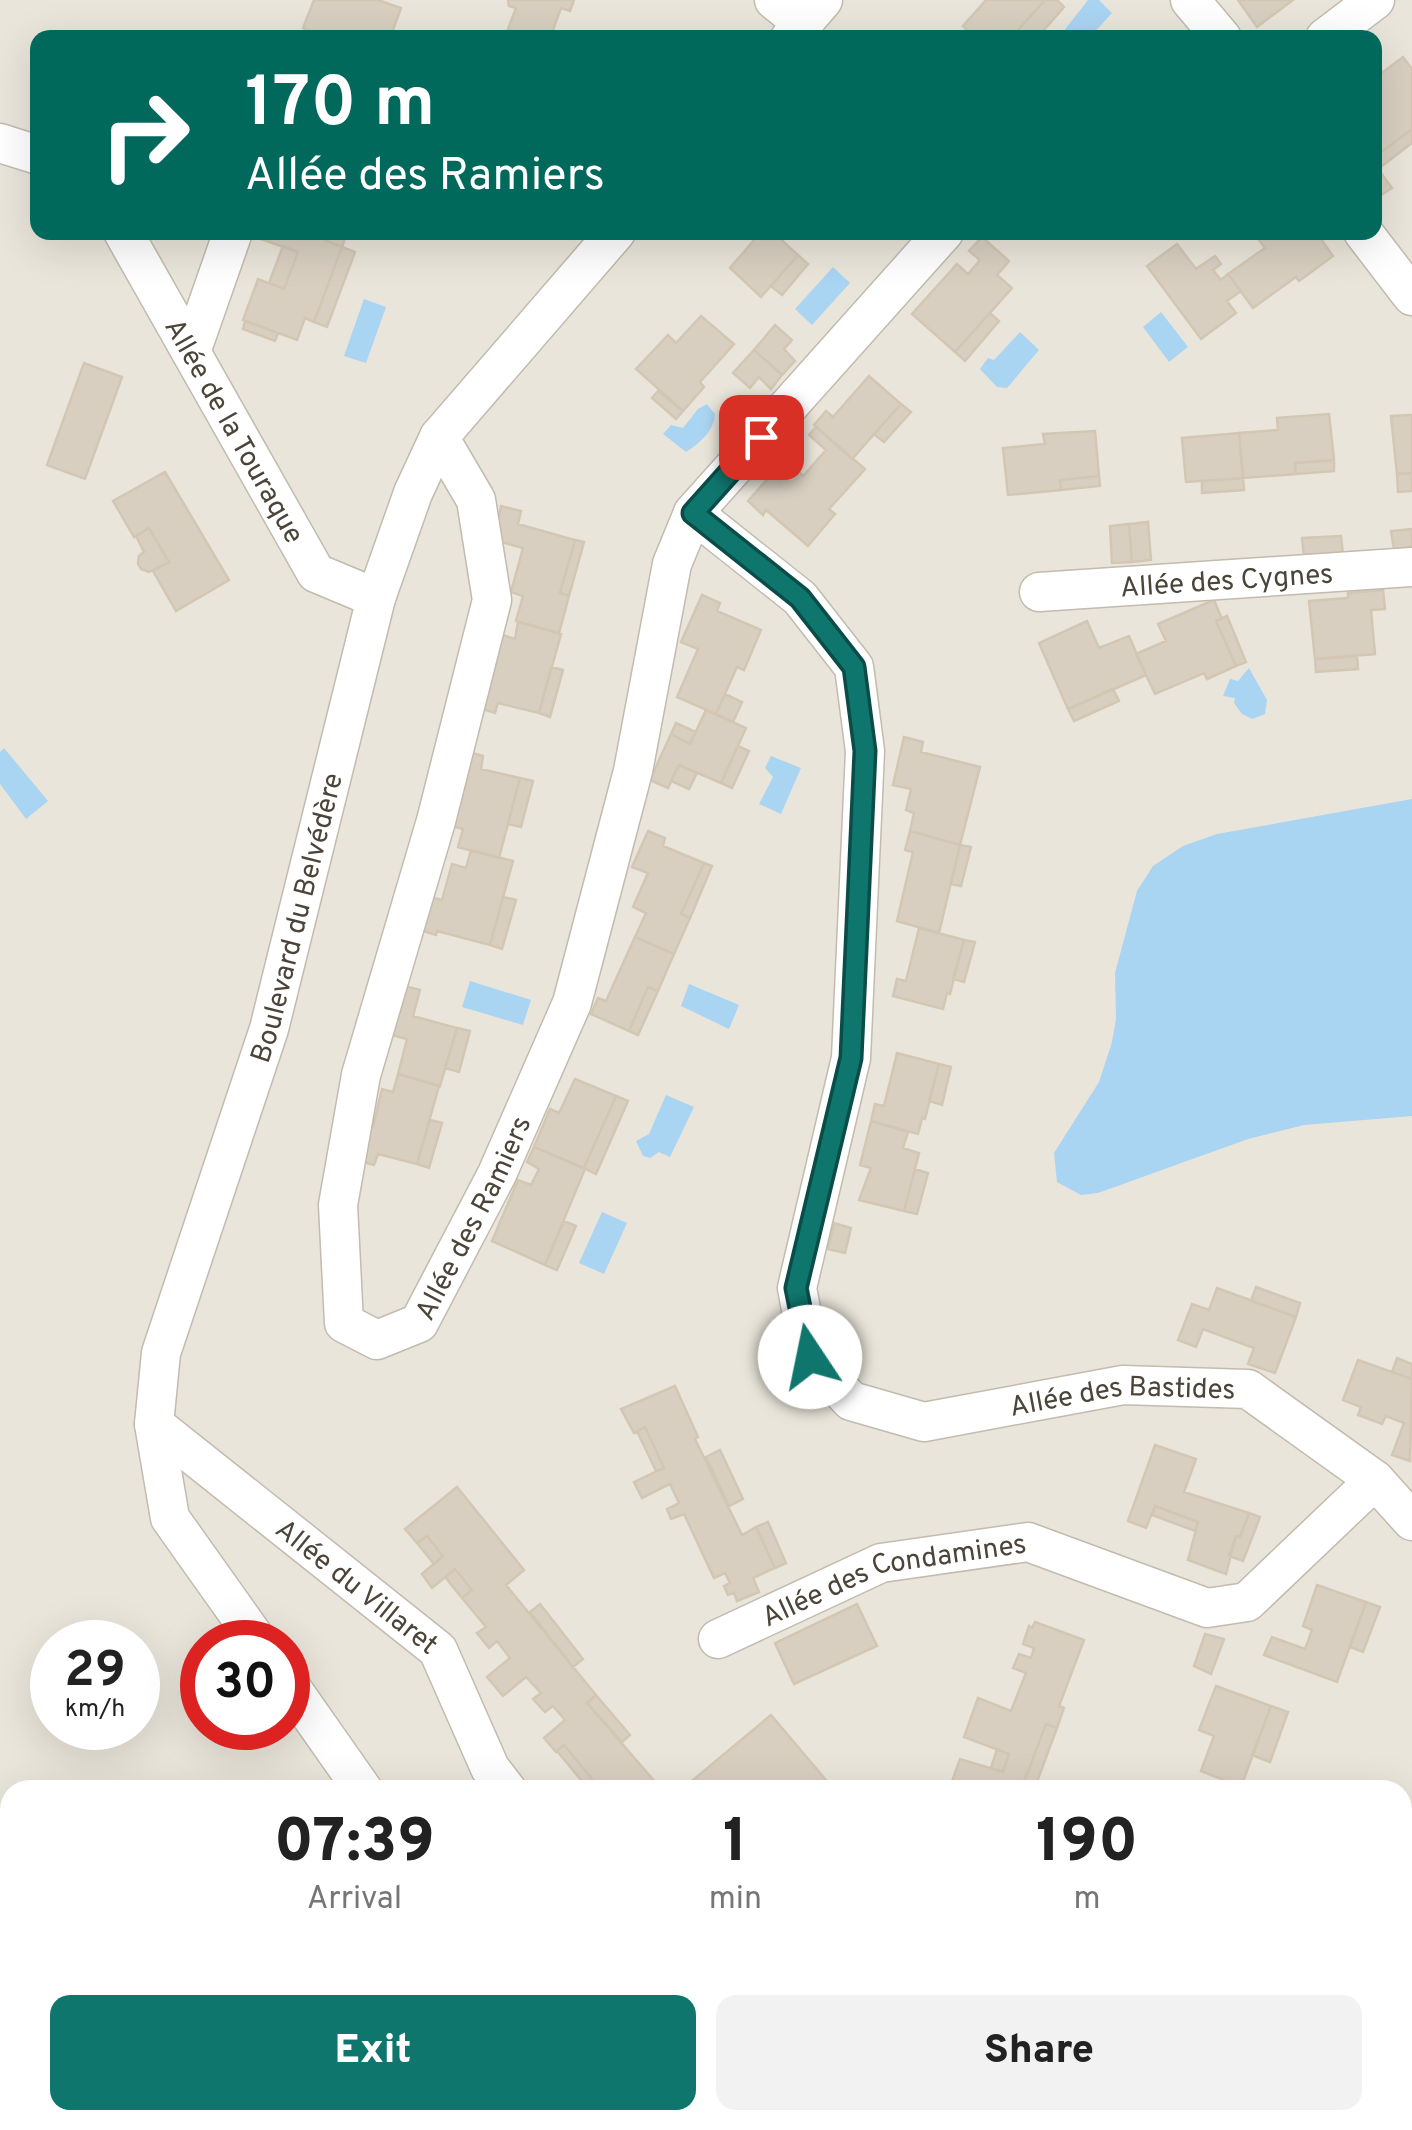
<!DOCTYPE html>
<meta charset="utf-8">
<style>
:root{--surface:#fff;--page:#f2f2f2;--text:#222;--muted:#767676;--accent:#0f766e}
body{margin:0;font-family:Overpass,sans-serif;background:var(--page);color:var(--text);height:100vh;display:flex;flex-direction:column;font-size:38px;white-space:nowrap}
*{box-sizing:border-box;margin:0}
p{font-size:32px;color:var(--muted)}
.icon{flex:none;width:55px;height:55px;fill:none;stroke:currentColor;stroke-width:2;stroke-linecap:round;stroke-linejoin:round}
.map{position:relative;flex:1;overflow:hidden}
.details{position:absolute;left:0px;top:1780px;width:1412px;height:350px;display:flex;flex-direction:column;background:var(--surface);border-radius:30px 30px 0 0;box-shadow:0 10px 40px #0002}
.details>*{flex:none}
.banner{position:absolute;left:30px;top:30px;width:1352px;height:210px;border-radius:20px;box-shadow:0 10px 40px #0002;background:#00695c;color:#fff;overflow:hidden}
.speed{position:absolute;left:30px;top:1620px;display:flex;gap:20px;font-size:50px;font-weight:700;text-align:center}
.speed>*{display:grid;place-content:center;width:130px;height:130px;border-radius:50%;background:var(--surface);box-shadow:0 10px 40px #0002;line-height:1}
.speed small{font-size:25px;font-weight:400}
.speed .limit{border:15px solid #d22;background:#fff;color:#111}
.pin{position:absolute;display:grid;place-items:center;width:85px;height:85px;color:#fff;margin:-42px;border-radius:20px;box-shadow:0 5px 15px #0006}
.me{position:absolute;width:110px;margin:-55px;rotate:349deg;stroke-linejoin:round;filter:drop-shadow(0 0 8px #0008)}
.turn{display:flex;align-items:center;gap:35px;height:210px;padding:0 50px;font-size:45px}
.turn .icon{width:130px;height:130px;stroke-width:2.5}
.turn b{display:block;font-size:70px;line-height:85px}
.eta{display:flex;justify-content:space-evenly;align-items:center;height:170px;text-align:center}
.eta b{font-size:60px;font-weight:800;line-height:70px}
.primary-button{display:flex;gap:20px;margin-top:auto;padding:20px 50px}
.primary-button a{flex:1;height:115px;border-radius:20px;background:var(--accent);color:#fff;font-size:40px;font-weight:800;line-height:115px;text-align:center}
.primary-button a+a{background:var(--page);color:var(--text)}
.map>svg:first-child{display:block}
</style>
<div class="map">
<svg width="1412" height="2130" viewBox="0 0 1412 2130">
<rect width="100%" height="100%" fill="#f6f3ec"/>
<!-- residential -->
<path fill="#eae5da" fill-rule="evenodd" d="M0,0H1412V2130H0ZM38,38H1375V232H38ZM52,1642H138V1728H52ZM202,1642H288V1728H202ZM10,1790H1402V2120H10Z"/>
<!-- water -->
<path fill="#a9d4f2" d="M1088,0H1099L1112,13L1090,37H1059Z
M833,267L850,283L812,325L795,309Z
M364,299L386,307L366,363L344,356Z
M1161,312L1188,347L1169,362L1143,327Z
M1020,332L1039,350L1007,388L997,387L980,369L988,358L994,360Z
M707,404L715,414C714,431 700,443 686,452L663,434L671,425L683,428L698,409Z
M1249,668L1267,700L1265,714L1252,719L1242,714L1234,703L1235,698L1223,696L1230,679L1238,681Z
M4,748L48,801L26,819L0,784V752Z
M771,756L801,768L781,814L759,804L773,777L765,768Z
M1412,799V1116L1304,1125L1248,1139L1098,1193L1081,1195L1057,1182L1054,1153L1099,1082L1112,1042L1116,1019L1115,973L1137,891L1153,866L1183,846L1217,834Z
M470,981L531,1000L523,1025L462,1007Z
M689,984L739,1005L729,1029L681,1006Z
M666,1095L694,1107L670,1157L659,1152L650,1158L643,1156L636,1141L649,1134Z
M602,1212L627,1223L604,1274L579,1263Z"/>
<!-- building -->
<path fill="#d8cfc1" stroke="#d3c7b4" stroke-width="2.5" d="M314,0H378L401,8L390,38H329L303,28Z
M508,0H574L570,11L561,8L550,38H532L508,29L516,8L509,6Z
M986,0H1045L1011,38H975L963,26Z
M1045,0H1057L1064,7L1037,38H1011Z
M1238,0H1293L1257,27Z
M1403,57L1412,69V129L1375,157V78Z
M1412,129V143L1378,169L1375,157Z
M1375,165L1392,188L1375,199Z
M253,232H304L342,247L314,322L305,318L297,340L243,320L258,279L284,289L298,252L252,236Z
M304,232H347L342,247Z
M761,232H773L798,255L761,297L730,268Z
M1253,232H1316L1333,256L1299,281L1296,277L1253,308L1228,274L1265,248Z
M982,237L1009,261L997,275L1012,288L955,352L912,314L957,264L968,274L980,260L969,251Z
M1177,244L1196,269L1215,256L1221,264L1213,270L1221,280L1228,274L1241,291L1227,301L1236,313L1201,339L1147,266Z
M283,246L298,252L284,289L269,283Z
M342,247L355,252L327,327L314,322Z
M798,255L808,264L782,295L771,286Z
M990,313L999,321L965,361L955,352Z
M701,316L734,344L700,382L704,387L683,411L636,369L668,335L676,343Z
M245,321L278,333L275,341L243,329Z
M775,325L792,340L784,349L795,361L782,375L754,350Z
M754,350L782,375L771,389L759,377L750,388L733,373Z
M84,363L122,377L85,479L47,465Z
M869,376L901,404L852,459L814,425L826,411L833,417Z
M658,391L683,411L676,419L652,398Z
M901,404L911,412L884,442L874,434Z
M1329,414L1334,460L1295,463L1296,474L1243,478L1239,433L1278,430L1277,418Z
M1412,415V473L1397,474L1391,416Z
M816,427L865,469L829,509L835,514L808,546L766,510L763,515L748,501L785,459L803,476L826,450L809,435Z
M1095,431L1099,476L1060,480L1061,490L1008,495L1003,448L1045,444L1043,434Z
M1239,433L1243,478L1186,482L1182,438Z
M1334,460V471L1296,474L1295,463Z
M165,472L229,580L176,611L153,571L169,562L149,528L134,537L113,501Z
M1412,473V491L1398,492L1397,474Z
M1099,476L1100,486L1061,490L1060,480Z
M1243,478L1244,490L1202,493V481Z
M501,506L521,511L518,524L575,540L560,593L569,596L559,633L516,621L523,596L511,592L523,548L494,540Z
M1148,522L1151,560L1132,562L1129,524Z
M1129,524L1132,562L1112,563L1110,526Z
M149,528L169,562L149,572L141,569L138,564L139,556L144,552L136,536Z
M1412,529V547L1394,549L1391,531Z
M1341,536L1343,554L1304,557L1302,538Z
M575,540L584,542L569,596L560,593Z
M1383,590L1385,609L1371,610L1375,654L1315,659L1309,601L1348,598V593Z
M702,595L720,603L717,611L761,630L744,670L737,667L716,714L677,697L698,649L681,642Z
M1214,600L1222,619L1216,621L1236,666L1207,679L1204,673L1155,694L1136,654L1166,641L1158,624Z
M1227,616L1246,662L1236,666L1216,621Z
M1087,621L1099,648L1129,636L1146,675L1068,709L1039,643Z
M518,622L561,634L539,713L498,703L495,713L476,707L496,633L515,639Z
M1357,656L1358,669L1316,672L1315,659Z
M551,667L563,670L550,717L539,713Z
M1113,689L1119,701L1074,721L1068,709Z
M725,694L742,702L733,722L716,714Z
M706,710L746,728L721,783L679,765L668,788L650,780L671,734L690,744Z
M676,723L696,732L690,744L671,734Z
M904,737L923,742L921,752L980,767L960,845L910,831L914,813L906,810L911,789L893,785Z
M738,746L749,751L732,788L721,783Z
M464,751L483,756L481,769L520,778L499,858L458,847L463,829L444,824Z
M679,765L697,773L689,789L671,781Z
M520,778L533,781L521,827L508,824Z
M648,831L665,838L663,846L704,863L681,914L690,918L674,954L635,937L646,913L633,907L648,873L632,867Z
M910,831L960,845L939,933L897,921L913,852L905,850Z
M960,845L971,847L961,886L951,884Z
M471,850L513,861L490,945L437,931L436,935L416,929L425,896L442,900L452,864L466,868Z
M704,863L712,866L690,918L681,914Z
M503,897L516,900L502,949L490,945Z
M919,928L964,940L950,994L947,993L943,1009L893,996L897,979L906,981Z
M635,937L674,954L658,991L648,987L629,1031L591,1014L598,998L606,1001Z
M964,940L975,942L964,982L953,979Z
M400,985L420,990L413,1016L457,1028L440,1086L398,1074L407,1039L388,1034Z
M648,987L658,991L638,1035L629,1031Z
M457,1028L470,1031L459,1072L445,1068Z
M897,1053L939,1064L925,1119L922,1118L918,1134L871,1121L875,1104L884,1106Z
M939,1064L951,1067L942,1105L929,1101Z
M398,1074L439,1086L417,1164L378,1154L374,1165L356,1160L365,1125L373,1127L382,1089L393,1092Z
M575,1079L616,1096L584,1168L534,1147L550,1109L559,1113Z
M616,1096L628,1101L596,1174L584,1168Z
M430,1120L442,1123L429,1168L417,1164Z
M871,1121L908,1132L903,1148L919,1153L904,1211L859,1200L871,1168L860,1165Z
M534,1147L585,1169L545,1265L492,1241L518,1180L531,1185L539,1169L527,1162Z
M915,1169L928,1173L917,1214L904,1211Z
M564,1221L576,1226L557,1270L545,1265Z
M834,1223L851,1228L845,1253L828,1249Z
M1256,1287L1300,1303L1296,1317L1251,1301Z
M1217,1288L1296,1317L1275,1373L1248,1364L1254,1348L1203,1329L1196,1347L1178,1340L1192,1304L1209,1310Z
M1397,1358L1412,1364V1379L1392,1372Z
M1358,1360L1412,1379L1410,1461L1392,1455L1404,1423L1386,1416L1382,1424L1358,1415L1361,1407L1343,1400Z
M675,1386L698,1437L695,1439L742,1535L756,1527L775,1568L753,1578L759,1592L737,1601L734,1593L728,1595L724,1586L730,1583L725,1573L714,1578L684,1514L671,1519L667,1509L679,1503L670,1484L642,1498L634,1482L664,1468L645,1427L634,1433L621,1409Z
M645,1427L664,1468L656,1471L637,1431Z
M1155,1445L1196,1459L1184,1492L1249,1513L1240,1537L1236,1536L1226,1574L1188,1560L1198,1522L1155,1506L1146,1528L1128,1521Z
M720,1450L743,1499L729,1506L706,1457Z
M457,1487L524,1570L506,1585L596,1695L587,1703L662,1790H578L592,1779L564,1745L556,1752L544,1738L565,1720L553,1706L545,1712L533,1699L541,1693L526,1677L503,1696L487,1677L510,1658L497,1641L489,1648L477,1633L486,1627L462,1598L472,1590L455,1569L432,1588L422,1574L443,1556L427,1536L417,1543L405,1529Z
M1155,1506L1198,1522L1195,1531L1152,1515Z
M1249,1513L1260,1517L1243,1561L1229,1556L1236,1536L1240,1537Z
M768,1522L786,1563L775,1568L756,1527Z
M427,1536L443,1556L434,1564L417,1543Z
M455,1569L472,1590L462,1598L445,1577Z
M1317,1585L1366,1602L1337,1682L1264,1655L1272,1637L1305,1649L1312,1630L1303,1626Z
M1366,1602L1380,1607L1363,1652L1350,1647Z
M540,1604L583,1659L573,1667L530,1612Z
M857,1604L877,1646L794,1684L775,1643Z
M1035,1622L1084,1640L1059,1706L1064,1708L1057,1728L1046,1724L1021,1790H949L960,1759L1003,1772L1009,1754L964,1737L978,1698L1011,1711L1026,1673L1013,1668L1019,1654L1031,1658L1034,1648L1023,1644L1029,1626L1032,1628Z
M1205,1634L1224,1639L1211,1674L1194,1666Z
M1216,1686L1271,1706L1241,1787L1201,1771L1214,1736L1199,1730Z
M596,1695L630,1735L622,1742L587,1703Z
M1271,1706L1288,1712L1270,1762L1252,1755Z
M771,1715L831,1786L827,1790H681Z
M1046,1724L1057,1728L1034,1790H1021Z
M564,1745L592,1779L585,1785L557,1751Z
M997,1749L1009,1754L1003,1772L991,1768Z
M0,1819L9,1830L5,1833L10,1838V1887L2,1894L10,1902V1911L0,1919Z
M1412,2017V2096L1402,2103V2024Z
M207,2120H273L276,2123L267,2130H204L201,2125Z
M1081,2120H1102L1124,2129L1077,2130Z
M1291,2120H1371L1357,2130H1299Z"/>
<g fill="none" stroke-linecap="round" stroke-linejoin="round">
<!-- minor casing -->
<g stroke="#c2bbae" stroke-width="41">
<g id="minor">
<path d="M774,0L803,23"/>
<path d="M1190,0L1222,38"/>
<path d="M790,38L823,0"/>
<path d="M1325,38L1375,0"/>
<path d="M0,143L38,155"/>
<path id="s1" d="M123,232L316,573L376,598"/>
<path d="M1363,232L1412,296"/>
<path d="M191,352L233,232"/>
<path id="s2" d="M439,437L476,500L492,600L436,821L361,1075L338,1205L344,1323L377,1340L419,1323L497,1174L572,1003L633,771L672,564L693,513L944,232"/>
<path id="s3" d="M693,513L800,598L854,667L865,751L851,1058L797,1288L810,1357L851,1401L924,1422L1123,1385L1248,1389L1375,1480L1412,1521"/>
<path id="s4" d="M1039,592L1412,567"/>
<path id="s5" d="M154,1424L438,1650L490,1768L507,1790"/>
<path id="s6" d="M718,1639L881,1563L1028,1542L1207,1608L1247,1602L1375,1480"/>
<path id="s7" d="M258,1642L170,1518L154,1424L161,1353L269,1029L376,598L413,493L439,437L616,232"/>
<path d="M288,1683L363,1790"/>
<path d="M0,1948L10,1960"/>
<path d="M1402,1994L1412,1984"/>
<path d="M0,2009L10,2010"/>
<path d="M147,2120L155,2130"/>
<path d="M633,2120L643,2130"/>
<path d="M852,2120L854,2130"/>
<path d="M1217,2130L1222,2120"/>
</g>
</g>
<!-- minor -->
<use href="#minor" stroke="#fff" stroke-width="38"/>
</g>
<g fill="none" stroke-linecap="round" stroke-linejoin="round">
<!-- route casing -->
<g stroke="#0a4d48" stroke-width="25">
<path id="route" d="M761,437L693,513L800,598L854,667L865,751L851,1058L796,1288L810,1357"/>
</g>
<!-- route -->
<use href="#route" stroke="#0f766e" stroke-width="18"/>
</g>
<g text-anchor="middle" stroke-width="8" stroke-linejoin="round" paint-order="stroke">
<!-- street labels -->
<g font-size="28" fill="#4b4439" stroke="#fff">
<text dy="10" stroke="none"><textPath href="#s1" startOffset="228">Allée de la Touraque</textPath></text>
<text dy="10" stroke="none"><textPath href="#s4" startOffset="188">Allée des Cygnes</textPath></text>
<text dy="10" stroke="none"><textPath href="#s7" startOffset="775">Boulevard du Belvédère</textPath></text>
<text dy="10" stroke="none"><textPath href="#s2" startOffset="1118">Allée des Ramiers</textPath></text>
<text dy="10" stroke="none"><textPath href="#s3" startOffset="1260">Allée des Bastides</textPath></text>
<text dy="10" stroke="none"><textPath href="#s6" startOffset="188">Allée des Condamines</textPath></text>
<text dy="10" stroke="none"><textPath href="#s5" startOffset="260">Allée du Villaret</textPath></text>
</g>
</g>
</svg>
<div class="speed"><div>29<small>km/h</small></div><div class="limit">30</div></div>
<div class="pin" style="left:761px;top:437px;background:#d93025"><svg class="icon" aria-label="arrive" viewBox="0 0 24 24"><path d="M6 21V4h12l-3 4 3 4H6"/></svg></div>
<svg class="me" style="left:810px;top:1357px" viewBox="-20 -20 40 40"><circle r="19" fill="#fff"/><path d="M0-13L10 11 0 6-10 11z" fill="#0f766e"/></svg>
<div class="banner">
<div class="turn"><svg class="icon" aria-label="right" viewBox="0 0 24 24"><path d="M7 20v-9h11M14 6l5 5-5 5"/></svg><div><b>170 m</b>Allée des Ramiers</div></div>
</div>
<section class="details">
<div class="eta">
<div><b>07:39</b><p>Arrival</p></div>
<div><b>1</b><p>min</p></div>
<div><b>190</b><p>m</p></div>
</div>
<div class="primary-button"><a>Exit</a><a>Share</a></div>
</section>
</div>
